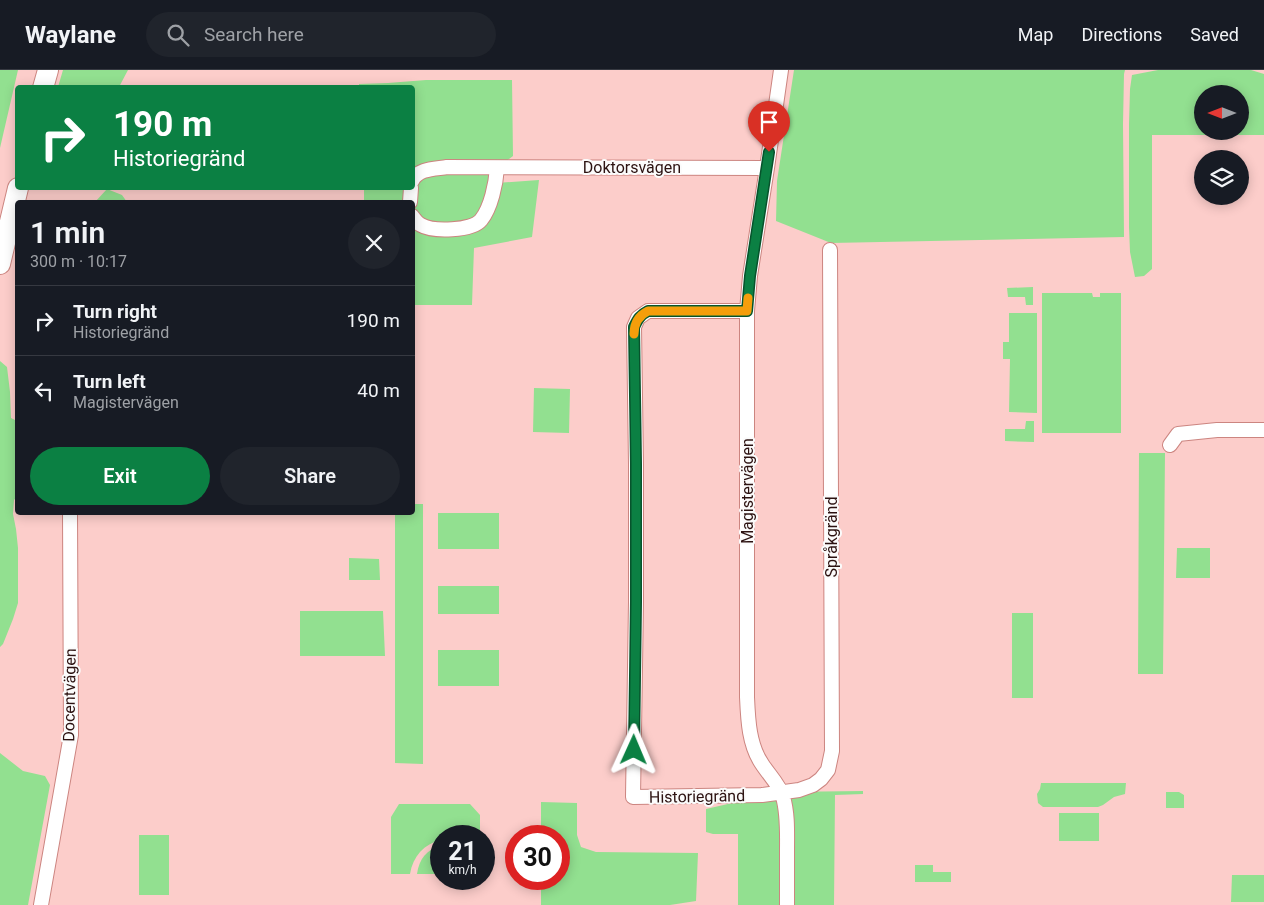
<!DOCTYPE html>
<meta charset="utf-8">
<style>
:root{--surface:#171b24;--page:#20242c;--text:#f1f3f6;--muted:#9ea1a6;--line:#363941;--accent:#0b8043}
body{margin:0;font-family:Roboto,sans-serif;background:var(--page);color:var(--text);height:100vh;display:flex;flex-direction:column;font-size:19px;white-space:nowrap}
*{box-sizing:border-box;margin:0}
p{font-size:16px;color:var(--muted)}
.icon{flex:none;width:28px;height:28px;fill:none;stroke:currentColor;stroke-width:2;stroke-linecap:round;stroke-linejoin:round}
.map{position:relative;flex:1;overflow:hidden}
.sheet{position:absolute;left:15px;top:130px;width:400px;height:315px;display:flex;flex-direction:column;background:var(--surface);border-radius:5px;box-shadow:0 2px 12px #0003}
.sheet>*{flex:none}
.banner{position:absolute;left:15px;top:15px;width:400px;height:105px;border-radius:5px;box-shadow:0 2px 12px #0003;background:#0b8043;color:#fff;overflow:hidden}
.needle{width:32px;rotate:270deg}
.fabs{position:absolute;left:1194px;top:15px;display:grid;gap:10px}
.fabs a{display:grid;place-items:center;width:55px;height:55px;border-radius:50%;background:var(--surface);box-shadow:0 2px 12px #0003;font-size:25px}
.speed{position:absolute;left:430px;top:755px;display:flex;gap:10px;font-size:25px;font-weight:700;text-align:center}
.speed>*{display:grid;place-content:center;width:65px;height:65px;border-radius:50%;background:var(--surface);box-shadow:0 2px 12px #0003;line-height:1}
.speed small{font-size:12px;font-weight:400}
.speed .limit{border:8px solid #d22;background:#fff;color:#111}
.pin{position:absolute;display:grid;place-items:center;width:42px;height:42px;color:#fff;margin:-51px -21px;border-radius:50% 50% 50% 0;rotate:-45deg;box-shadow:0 0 5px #0007}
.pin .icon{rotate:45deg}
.me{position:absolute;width:55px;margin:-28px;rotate:1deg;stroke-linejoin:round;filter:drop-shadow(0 0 4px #0008)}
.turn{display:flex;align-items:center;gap:18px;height:105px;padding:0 15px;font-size:22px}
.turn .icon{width:65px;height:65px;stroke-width:2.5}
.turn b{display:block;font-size:35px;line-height:42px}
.round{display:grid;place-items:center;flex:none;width:52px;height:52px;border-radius:26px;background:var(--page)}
.overview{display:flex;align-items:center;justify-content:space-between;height:85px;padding:0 15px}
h1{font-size:30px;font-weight:600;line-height:38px}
.button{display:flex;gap:10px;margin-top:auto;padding:10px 15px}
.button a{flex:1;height:58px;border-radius:30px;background:var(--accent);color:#fff;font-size:20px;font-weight:600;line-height:58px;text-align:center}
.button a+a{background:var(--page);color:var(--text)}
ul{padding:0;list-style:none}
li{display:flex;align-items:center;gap:15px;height:70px;padding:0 15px;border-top:1px solid var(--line)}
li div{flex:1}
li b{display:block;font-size:19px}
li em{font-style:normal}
header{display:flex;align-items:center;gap:30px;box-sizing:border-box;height:70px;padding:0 25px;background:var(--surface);border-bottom:1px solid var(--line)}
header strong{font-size:24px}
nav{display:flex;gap:28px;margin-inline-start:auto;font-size:18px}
.search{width:350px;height:45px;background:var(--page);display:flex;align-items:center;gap:12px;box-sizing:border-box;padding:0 18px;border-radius:28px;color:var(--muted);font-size:19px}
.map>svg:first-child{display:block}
</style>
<header>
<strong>Waylane</strong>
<div class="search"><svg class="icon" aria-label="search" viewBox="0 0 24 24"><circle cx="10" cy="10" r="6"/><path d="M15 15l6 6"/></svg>Search here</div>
<nav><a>Map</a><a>Directions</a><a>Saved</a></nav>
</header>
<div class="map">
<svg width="1264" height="835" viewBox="0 0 1264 835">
<rect width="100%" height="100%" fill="#fccdca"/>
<!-- green -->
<path fill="#92e090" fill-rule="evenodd" d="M0,0H18L0,78Z
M63,0H128L119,17H58Z
M794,0H1125L1124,4L1123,54L1124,167L831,173L776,151L777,111Z
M1158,0H1251L1264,4V65H1152V199L1144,206L1135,207L1130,182L1129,157V54L1130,19L1132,5ZM1202,24H1240V61H1202Z
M426,10H512L513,86L497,98L496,113L539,110L532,167L474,178L472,235H413L412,132H364V118H412V18L359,17V14L388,13Z
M107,119L122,125L127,132H95Z
M1033,217V235H1026L1025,227H1008L1007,218Z
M1042,223H1092L1093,227H1100V223H1121V363H1042Z
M1009,243H1037V343L1009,342L1010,289H1003V272H1009Z
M0,291L7,297L10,322L11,348L17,351L18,426L14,430L13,444L16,459L18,478V533L13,549L3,574L0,577Z
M534,318L570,319L569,363L533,362Z
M1026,351H1034V372L1005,371V359H1025Z
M1139,383H1165L1163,604H1138Z
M413,434H423V694L395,693V443L412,442Z
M438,443H499V479H438Z
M1177,478H1210V508H1176Z
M349,488L379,489L380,510H349Z
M438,516H499V544H438Z
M300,541H383L385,586H300Z
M1012,543H1033V628H1012Z
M438,580H499V616H438Z
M0,683L23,701L45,706L50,715L28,835H0Z
M1041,713H1126L1125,724L1114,727L1103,735L1098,737H1043L1038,733L1037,724L1040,719Z
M863,721V724L835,725L834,835H738V764H713L706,762V739L781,722Z
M1166,722H1179L1184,725V738H1166Z
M541,732L577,733V765L581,777L596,782L698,783L696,831L670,835H541V809H559V766H541Z
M399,734H470L480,745V766H441V770C424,774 413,786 410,804H391V747Z
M1059,743H1099V771H1059Z
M139,765H169V825H139Z
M441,776V804H417C419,789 427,779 441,776Z
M915,795H933V802H951V812H915Z
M1232,805H1264V832H1231Z"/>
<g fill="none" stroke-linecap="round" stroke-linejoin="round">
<!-- minor casing -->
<g stroke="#cc8580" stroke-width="16">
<path id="minor" d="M781,0L767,98L750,206L747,241V627C748,650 749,675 762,694C769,705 779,714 783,727C788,744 787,763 787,781C787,799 787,817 787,835
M412,111C418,98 435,99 447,97L767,98
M410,132L411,118
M412,146C415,150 417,153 421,155C433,162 472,161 481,150C491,138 496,113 497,98
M747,241H648L638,248L634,257L636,394V532L633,727L762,725L799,720L813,715L821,709L828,700L832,681L830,180
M1170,375L1178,364L1217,360H1264
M41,835L71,665L70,442"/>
</g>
<!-- secondary casing -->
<g stroke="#cc8580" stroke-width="22">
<path id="secondary" d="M43,18L48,0
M0,194L18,118"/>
</g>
<!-- minor -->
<use href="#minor" stroke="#fff" stroke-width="14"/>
<!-- secondary -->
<use href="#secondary" stroke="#fff" stroke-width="20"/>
</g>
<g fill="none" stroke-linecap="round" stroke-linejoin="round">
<!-- route casing -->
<g stroke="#07532c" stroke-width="12">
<path id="route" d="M634,680L636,532V394L634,257C638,249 640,245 648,241H747L750,206L769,82"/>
</g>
<!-- route -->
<use href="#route" stroke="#0b8043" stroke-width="9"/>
<!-- slow -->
<path stroke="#f59e0b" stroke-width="9" d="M634,264C634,254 638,246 648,241H747L748,228"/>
</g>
<g text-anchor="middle" stroke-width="4" stroke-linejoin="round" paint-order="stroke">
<!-- street labels -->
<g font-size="16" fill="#2c1211" stroke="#fbfbfb">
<text x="632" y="103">Doktorsvägen</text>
<text transform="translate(747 421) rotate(-90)" y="6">Magistervägen</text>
<text transform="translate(831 467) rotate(-90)" y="6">Språkgränd</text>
<text transform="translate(69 625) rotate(-89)" y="6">Docentvägen</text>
<text transform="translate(697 726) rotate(-1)" y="6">Historiegränd</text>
</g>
</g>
</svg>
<div class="fabs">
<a><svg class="needle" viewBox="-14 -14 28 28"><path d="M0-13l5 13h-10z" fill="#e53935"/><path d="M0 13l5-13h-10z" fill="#9ea1a6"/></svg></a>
<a><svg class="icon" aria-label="layers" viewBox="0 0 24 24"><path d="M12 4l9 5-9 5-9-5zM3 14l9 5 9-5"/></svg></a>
</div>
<div class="speed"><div>21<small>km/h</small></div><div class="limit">30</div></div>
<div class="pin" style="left:769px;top:82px;background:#d93025"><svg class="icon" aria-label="arrive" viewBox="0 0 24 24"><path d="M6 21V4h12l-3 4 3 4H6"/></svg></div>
<svg class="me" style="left:634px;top:680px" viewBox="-20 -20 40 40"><path d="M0-17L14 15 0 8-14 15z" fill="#0b8043" stroke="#fff" stroke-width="4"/></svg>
<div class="banner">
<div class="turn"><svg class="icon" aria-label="right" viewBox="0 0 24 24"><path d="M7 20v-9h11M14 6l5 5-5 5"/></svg><div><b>190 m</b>Historiegränd</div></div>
</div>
<section class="sheet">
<div class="overview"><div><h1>1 min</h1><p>300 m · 10:17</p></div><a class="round"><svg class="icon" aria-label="close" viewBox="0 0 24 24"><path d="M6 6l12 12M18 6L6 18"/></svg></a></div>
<ul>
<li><svg class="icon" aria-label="right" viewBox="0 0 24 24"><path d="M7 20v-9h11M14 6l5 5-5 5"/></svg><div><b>Turn right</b><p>Historiegränd</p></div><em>190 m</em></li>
<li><svg class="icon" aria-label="left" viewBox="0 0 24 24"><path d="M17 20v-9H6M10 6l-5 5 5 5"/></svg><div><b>Turn left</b><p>Magistervägen</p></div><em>40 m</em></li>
</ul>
<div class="button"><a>Exit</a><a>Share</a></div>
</section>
</div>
